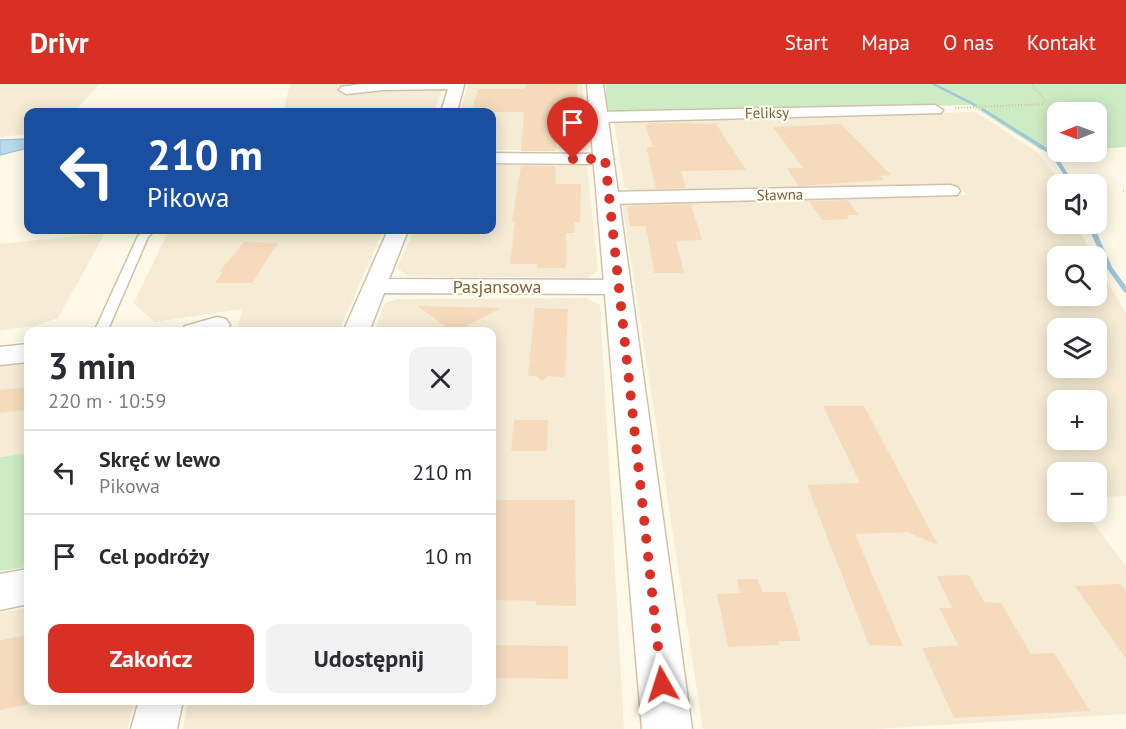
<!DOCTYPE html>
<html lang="pl">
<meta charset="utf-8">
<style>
:root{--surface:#fff;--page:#f2f2f3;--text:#2b2b33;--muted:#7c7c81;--line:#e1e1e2;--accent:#d93025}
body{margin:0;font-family:"PT Sans",sans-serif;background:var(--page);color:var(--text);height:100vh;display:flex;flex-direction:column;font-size:22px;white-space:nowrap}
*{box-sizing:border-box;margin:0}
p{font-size:20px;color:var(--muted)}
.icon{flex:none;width:33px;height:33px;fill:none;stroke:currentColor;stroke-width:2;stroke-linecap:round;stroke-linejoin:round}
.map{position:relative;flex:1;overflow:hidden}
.panel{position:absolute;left:24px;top:243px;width:472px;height:378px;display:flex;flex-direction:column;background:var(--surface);border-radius:12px;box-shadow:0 3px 15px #0003}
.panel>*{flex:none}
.guide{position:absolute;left:24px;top:24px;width:472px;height:126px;border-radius:12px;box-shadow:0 3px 15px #0003;background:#1a4fa0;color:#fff;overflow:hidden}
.needle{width:39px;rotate:269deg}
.buttons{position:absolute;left:1047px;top:18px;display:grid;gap:12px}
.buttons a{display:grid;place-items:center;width:60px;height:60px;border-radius:12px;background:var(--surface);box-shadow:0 3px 15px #0003;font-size:30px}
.pin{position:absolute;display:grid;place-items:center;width:51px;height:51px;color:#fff;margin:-62px -26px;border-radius:50% 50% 50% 0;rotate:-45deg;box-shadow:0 0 6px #0007}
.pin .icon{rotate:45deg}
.me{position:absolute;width:66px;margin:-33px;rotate:354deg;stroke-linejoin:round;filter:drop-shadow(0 0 4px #0008)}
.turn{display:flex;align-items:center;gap:21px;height:126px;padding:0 24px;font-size:27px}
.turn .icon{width:78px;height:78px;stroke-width:2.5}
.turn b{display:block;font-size:42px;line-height:51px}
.round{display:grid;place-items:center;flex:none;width:63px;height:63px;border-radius:12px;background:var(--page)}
.summary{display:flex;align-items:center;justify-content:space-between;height:102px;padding:0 24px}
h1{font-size:36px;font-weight:700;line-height:45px}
.action{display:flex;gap:12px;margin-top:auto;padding:12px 24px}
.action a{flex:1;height:69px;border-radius:12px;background:var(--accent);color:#fff;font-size:24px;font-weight:700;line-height:69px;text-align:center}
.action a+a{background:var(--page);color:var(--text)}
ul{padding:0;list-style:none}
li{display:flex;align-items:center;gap:18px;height:84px;padding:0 24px;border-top:2px solid var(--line)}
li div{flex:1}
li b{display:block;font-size:22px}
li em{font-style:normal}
header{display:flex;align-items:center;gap:36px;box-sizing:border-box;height:84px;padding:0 30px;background:var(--accent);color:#fff}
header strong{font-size:28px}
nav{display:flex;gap:33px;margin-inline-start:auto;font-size:21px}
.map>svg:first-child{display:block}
</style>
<header>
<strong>Drivr</strong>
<nav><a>Start</a><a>Mapa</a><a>O nas</a><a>Kontakt</a></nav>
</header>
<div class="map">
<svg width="1126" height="645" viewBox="0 0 1126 645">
<rect width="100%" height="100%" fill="#fef8e6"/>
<!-- residential -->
<path fill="#f6ebd4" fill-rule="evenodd" d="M0,0H99L74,28H28V50L0,53Z
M290,0H444L434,28H283Z
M468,0H582L588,66H492V28H460Z
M976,28L1037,68L1052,86L1059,100L1058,140H1077L1092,172H1058V212H1096L1097,181L1126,229V412L1097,413L1096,388H1058V428H1085L1126,482V630L873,645H703L622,118L968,111L957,101L630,106L624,103L614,37ZM1058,244H1096V284H1058ZM1058,316H1096V356H1058Z
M492,81H587L598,187L587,194L408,192L397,184L414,146H492Z
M190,146H383L339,247H237L242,225L154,238L134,219L168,148Z
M105,149L58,234L34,242L0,246V160Z
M586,214L600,221L624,645H183L188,617L492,616V248L375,247L385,219L397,215Z
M28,278V369L0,373V282Z
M28,524V616L135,617L127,645H0V529Z"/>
<!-- green -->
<path fill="#cdecc3" d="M606,0H1126V63L1097,65L1096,28H1058L1057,66H1041L971,21L614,29L606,26Z
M28,369V483L0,487V373Z"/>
<!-- water -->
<path fill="#b9dae9" stroke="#9ec8db" stroke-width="1.5" d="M28,55V64L0,71V56Z"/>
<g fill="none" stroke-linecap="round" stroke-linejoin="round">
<!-- stream -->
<path fill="#9ec8db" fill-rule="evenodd" d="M931,0H936L978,21L974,22Z
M983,24L1055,69L1074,100H1070L1051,71L981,26V25Z
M1087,140H1093L1112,183L1126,202V209L1124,208L1106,183Z"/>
</g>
<!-- building -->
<path fill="#f5dbbc" d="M527,0H577L580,45H556V67H521L524,28H472L478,5H524Z
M650,39L716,40L746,86L681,87L686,104L656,105L647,67V63H653L645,41Z
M841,40L891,91L879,92L884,96L799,102L787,84H803L773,43Z
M521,82H555L556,100H581L580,138H574V149H566V184H537V180H510L515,138H512Z
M847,116L859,131H846L849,135L822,136L809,117Z
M691,120L702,156L676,157L684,189H654L646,142H630L627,122Z
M244,158L278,159L252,199H215L223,188H219Z
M418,222L501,224L457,247L450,246Z
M535,224L568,225L565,293L548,292L542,297L537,292H528Z
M28,303V319L24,326L0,329V306Z
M823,322H864L938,461L907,448L855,450L903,562L869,561L807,401L860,399Z
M514,336H548L547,367H511Z
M492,416H575L576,522L536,521V517L492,516Z
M969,491L984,518L1001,519L1031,570L1054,569L1090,627L954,634L922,564L958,561L939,524H952L937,492Z
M737,495H758L762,508H786L801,557H778L779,561L728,563L717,510L740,509Z
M1120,500L1126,507V575L1075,502Z
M28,551V620L0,626V556Z
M492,561L568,562V595L492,594Z"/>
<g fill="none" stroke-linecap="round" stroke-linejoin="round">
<!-- lane casing -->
<g stroke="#d0c1ab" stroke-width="3">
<path id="lane" d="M144,146H155L148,153L107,248H94L138,152Z"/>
</g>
<!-- street casing -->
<g stroke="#d0c1ab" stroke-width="3">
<path id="street" d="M361,0H464V1L457,28H441L448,5L383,6L346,10L339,6L341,3Z
M935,21L943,26L941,29L599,38L591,33L599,28Z
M492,69L605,70L614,75L605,80L492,79Z
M950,101L957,103L960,107L957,111L609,120L602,118L599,114L602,110L609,108Z
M388,146H404L407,149L389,195L619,196L628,198L631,203L628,208L619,210L384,209L369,248H343Z
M217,233L226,235L230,241L226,247L181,248L185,242Z
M28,260V278L0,281V263Z
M28,485V520L0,526V490Z
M139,616H183L177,645H131Z"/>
</g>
<!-- secondary casing -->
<g stroke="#d3c2a8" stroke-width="3">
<path id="secondary" d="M587,0H603L692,645H642Z"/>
</g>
<!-- path -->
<path stroke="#dabf9e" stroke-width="2" stroke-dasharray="1 2" stroke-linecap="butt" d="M955,24L1043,20L1045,16L1031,0
M1123,107H1126"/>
<!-- lane -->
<use href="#lane" fill="#fff" fill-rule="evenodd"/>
<!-- street -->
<use href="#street" fill="#fff" fill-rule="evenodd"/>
<!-- secondary -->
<use href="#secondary" fill="#fff" fill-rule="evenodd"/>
</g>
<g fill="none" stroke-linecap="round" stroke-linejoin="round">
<!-- route -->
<path stroke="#d93025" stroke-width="10" stroke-dasharray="0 18" d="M573,75H605L662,600"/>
</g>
<g text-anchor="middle" stroke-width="4.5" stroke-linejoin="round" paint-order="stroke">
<!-- far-street labels -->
<g font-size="15" fill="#796149" stroke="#fffbed">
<text transform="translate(767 29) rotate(-1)" y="5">Feliksy</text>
<text transform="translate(780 111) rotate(-1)" y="5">Sławna</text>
</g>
<!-- street labels -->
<g font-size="18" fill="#796149" stroke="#fffbed">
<text x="497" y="209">Pasjansowa</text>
</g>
</g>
</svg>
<div class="buttons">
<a><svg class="needle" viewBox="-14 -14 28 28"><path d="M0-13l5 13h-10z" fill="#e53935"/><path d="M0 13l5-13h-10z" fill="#7c7c81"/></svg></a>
<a><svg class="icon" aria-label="sound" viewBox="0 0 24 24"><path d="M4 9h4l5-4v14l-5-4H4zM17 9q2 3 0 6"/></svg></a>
<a><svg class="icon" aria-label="search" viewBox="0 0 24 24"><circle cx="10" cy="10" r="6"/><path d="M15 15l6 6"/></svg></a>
<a><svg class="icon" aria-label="layers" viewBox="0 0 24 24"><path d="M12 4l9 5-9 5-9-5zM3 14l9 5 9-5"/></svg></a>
<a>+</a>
<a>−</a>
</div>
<div class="pin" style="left:573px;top:75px;background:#d93025"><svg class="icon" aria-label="arrive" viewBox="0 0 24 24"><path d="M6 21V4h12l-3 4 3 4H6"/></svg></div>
<svg class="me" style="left:662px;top:600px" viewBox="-20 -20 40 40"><path d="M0-17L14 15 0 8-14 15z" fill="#d93025" stroke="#fff" stroke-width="4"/></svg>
<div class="guide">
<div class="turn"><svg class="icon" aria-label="left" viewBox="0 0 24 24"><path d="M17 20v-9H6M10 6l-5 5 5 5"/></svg><div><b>210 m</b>Pikowa</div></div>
</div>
<section class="panel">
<div class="summary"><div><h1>3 min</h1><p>220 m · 10:59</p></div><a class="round"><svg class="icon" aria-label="close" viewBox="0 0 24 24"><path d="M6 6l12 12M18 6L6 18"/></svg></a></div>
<ul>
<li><svg class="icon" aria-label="left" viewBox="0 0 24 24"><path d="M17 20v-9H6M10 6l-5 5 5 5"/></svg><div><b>Skręć w lewo</b><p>Pikowa</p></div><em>210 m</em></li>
<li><svg class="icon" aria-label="arrive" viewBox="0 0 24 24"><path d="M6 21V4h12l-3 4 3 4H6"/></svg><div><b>Cel podróży</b></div><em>10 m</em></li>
</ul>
<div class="action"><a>Zakończ</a><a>Udostępnij</a></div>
</section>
</div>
